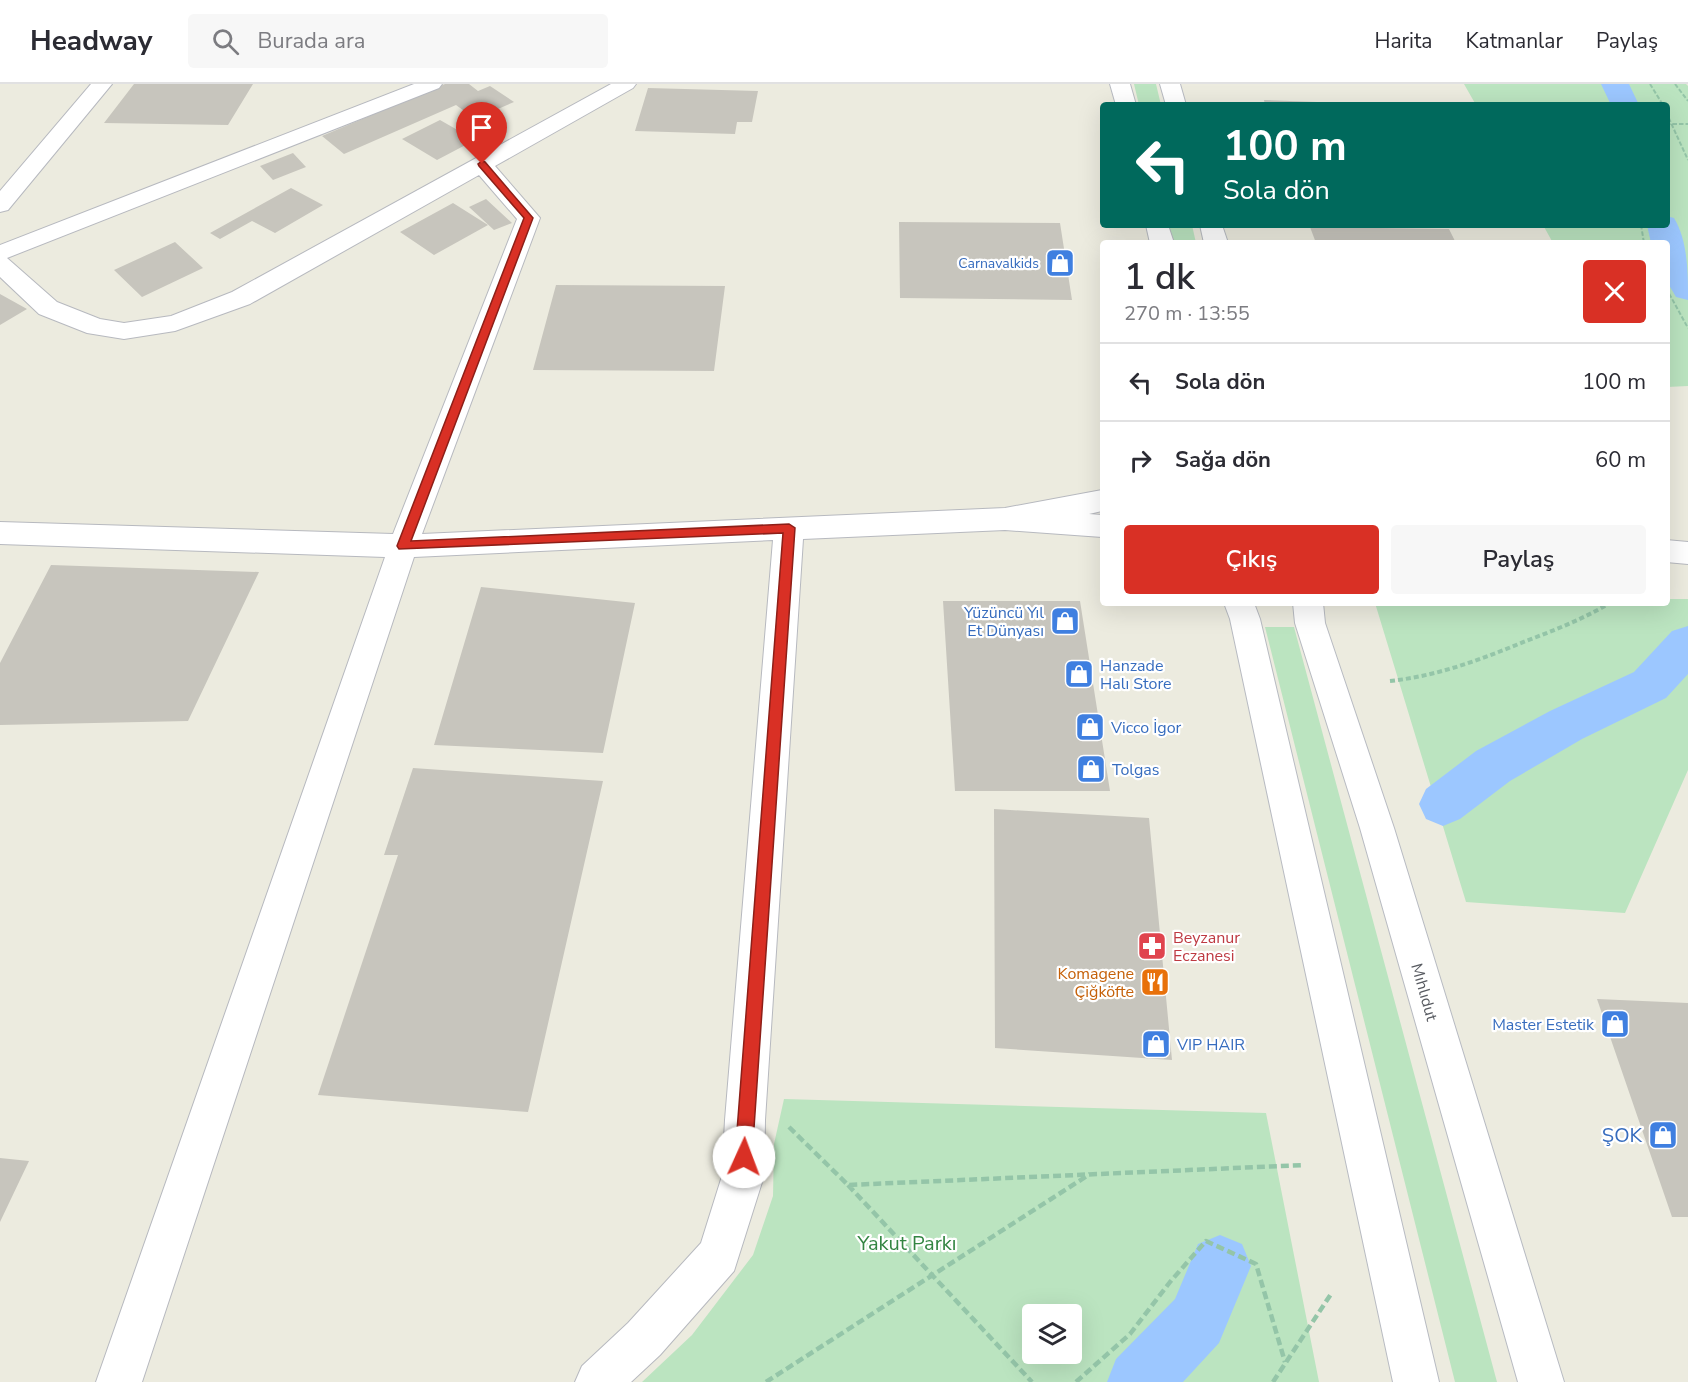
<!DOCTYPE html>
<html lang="tr">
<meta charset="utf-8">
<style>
:root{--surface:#fff;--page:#f7f7f7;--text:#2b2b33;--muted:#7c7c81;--line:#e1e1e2;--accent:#d93025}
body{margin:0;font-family:"Nunito Sans",sans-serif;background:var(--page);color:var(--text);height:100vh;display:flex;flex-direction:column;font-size:22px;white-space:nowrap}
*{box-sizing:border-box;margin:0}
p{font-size:20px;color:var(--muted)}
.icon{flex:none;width:33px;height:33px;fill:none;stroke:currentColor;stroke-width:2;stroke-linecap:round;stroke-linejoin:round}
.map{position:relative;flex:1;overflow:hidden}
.side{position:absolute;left:1100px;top:156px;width:570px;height:366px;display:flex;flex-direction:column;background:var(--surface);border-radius:6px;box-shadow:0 6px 24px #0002}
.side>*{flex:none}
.guide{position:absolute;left:1100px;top:18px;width:570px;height:126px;border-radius:6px;box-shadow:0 6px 24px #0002;background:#00695c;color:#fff;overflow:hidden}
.tools{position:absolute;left:1022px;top:1220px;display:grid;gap:12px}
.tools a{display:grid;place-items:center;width:60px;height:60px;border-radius:6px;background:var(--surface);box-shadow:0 6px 24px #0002;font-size:30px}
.pin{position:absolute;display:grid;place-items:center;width:51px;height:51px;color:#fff;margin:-62px -26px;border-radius:50% 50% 50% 0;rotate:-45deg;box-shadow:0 0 6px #0007}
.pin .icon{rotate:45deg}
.me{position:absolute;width:66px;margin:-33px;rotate:2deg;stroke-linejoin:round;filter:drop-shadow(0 0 4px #0008)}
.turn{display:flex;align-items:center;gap:21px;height:126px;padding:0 24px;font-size:27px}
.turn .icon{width:78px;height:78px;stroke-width:2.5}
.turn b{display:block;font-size:42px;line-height:51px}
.round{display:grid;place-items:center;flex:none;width:63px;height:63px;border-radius:6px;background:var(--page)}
.headline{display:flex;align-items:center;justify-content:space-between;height:102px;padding:0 24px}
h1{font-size:36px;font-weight:600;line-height:45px}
.primary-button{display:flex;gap:12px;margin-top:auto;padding:12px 24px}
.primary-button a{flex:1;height:69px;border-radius:6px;background:var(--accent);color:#fff;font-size:24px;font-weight:600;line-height:69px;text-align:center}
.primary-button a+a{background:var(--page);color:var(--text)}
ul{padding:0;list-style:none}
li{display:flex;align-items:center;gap:18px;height:78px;padding:0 24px;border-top:2px solid var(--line)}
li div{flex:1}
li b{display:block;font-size:22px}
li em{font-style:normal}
header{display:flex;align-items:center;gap:36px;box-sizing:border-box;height:84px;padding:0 30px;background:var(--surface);border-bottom:2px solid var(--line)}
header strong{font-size:28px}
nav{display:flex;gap:33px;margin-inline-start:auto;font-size:21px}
.search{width:420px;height:54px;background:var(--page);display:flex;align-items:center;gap:15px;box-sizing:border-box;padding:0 21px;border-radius:6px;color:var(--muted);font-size:22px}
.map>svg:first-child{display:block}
</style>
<header>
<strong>Headway</strong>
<div class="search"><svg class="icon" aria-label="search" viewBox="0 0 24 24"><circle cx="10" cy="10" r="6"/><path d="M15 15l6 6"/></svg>Burada ara</div>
<nav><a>Harita</a><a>Katmanlar</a><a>Paylaş</a></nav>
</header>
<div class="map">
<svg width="1688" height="1298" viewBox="0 0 1688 1298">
<rect width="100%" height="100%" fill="#ecebdf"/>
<!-- green -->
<path fill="#bbe4c0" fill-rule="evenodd" d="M1134,0H1156L1161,21H1139Z
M1464,0H1686L1688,2V302L1667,303L1666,159H1553L1543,141H1666V21H1476Z
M1167,141H1192L1196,159H1171Z
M1667,515H1688V686L1625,829L1466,818L1375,519H1666Z
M1265,543H1294L1497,1298H1455Z
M784,1015L1266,1029L1319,1298H642L692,1251L753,1171L773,1112L774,1060ZM1032,1230H1071V1269H1032Z"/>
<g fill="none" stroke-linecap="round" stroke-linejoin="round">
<!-- canal -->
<path fill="#9cc7ff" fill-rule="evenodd" d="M1601,0H1629L1639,21H1611Z
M1666,132L1674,134C1688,157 1688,189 1688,216L1676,213L1666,196V159H1651L1647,141H1666Z
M1688,542V590L1666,614L1582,655L1510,697L1460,735L1443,742L1426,735L1419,720L1426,705L1476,667L1550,627L1634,588L1672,547Z
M1220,1151L1242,1160L1251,1182L1219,1259L1183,1298H1107L1116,1275L1175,1215L1198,1160Z"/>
</g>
<!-- building -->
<path fill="#c7c5bd" d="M134,0H253L228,41L104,39Z
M445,0H469L478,7L490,2L514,18L475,35L456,21L344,70L322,52Z
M648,4L758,7L752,38H737L735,50L635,47Z
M1264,16L1344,19V21H1265Z
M440,36L475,56L437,76L402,55Z
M293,69L306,83L273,96L260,82Z
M291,104L323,121L275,149L252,137L220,155L210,149Z
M486,115L512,139L494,146L469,123Z
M453,119L488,141L434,171L400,148Z
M899,138L1060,139L1072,216L900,214Z
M1310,143L1449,145L1456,159H1316Z
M175,158L203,184L142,213L114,186Z
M556,201L725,202L714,287L533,286Z
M0,210L27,225L0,241Z
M51,481L259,488L188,637L0,641V579Z
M481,503L635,519L603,669L434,661Z
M943,517H1080L1110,707H955Z
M413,684L603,697L528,1028L318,1011L398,771H384Z
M994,725L1149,734L1172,976L995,964Z
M1597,915L1688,919V1133H1672Z
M0,1074L29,1077L0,1138Z"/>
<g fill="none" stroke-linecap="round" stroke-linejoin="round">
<!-- street casing -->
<g stroke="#b7b9bf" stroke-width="2">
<path id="street" d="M91,0H112L8,126L0,128V107Z
M414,0H442L439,4L7,174L57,218L100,235L124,239L171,232L232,208L611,0H636L633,4L495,82L540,134L422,450L1005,424L1102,406V427L1089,430L1102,431V453L1005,446L803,455L765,1036L764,1092L734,1187L660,1271L631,1298H575L582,1282L628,1239L701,1159L722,1092L725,1036L773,456L414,473L142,1298H96L385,473L0,460V438L393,450L517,135L479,91L250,220L175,247L124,255L87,249L39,230L0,193V161Z
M1666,456L1688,458V480L1666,478Z"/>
</g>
<!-- secondary casing -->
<g stroke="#b8bbc2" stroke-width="2">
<path id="secondary" d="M1110,0H1130L1136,21H1116Z
M1160,0H1180L1186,21H1166Z
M1146,141H1168L1174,159H1150Z
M1200,141H1222L1228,159H1204Z
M1224,519H1254L1260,535L1439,1298H1393L1230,535Z
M1293,519H1323L1325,539L1394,744L1564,1298H1518L1360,744L1295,539Z"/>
</g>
<!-- path-far2 -->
<path stroke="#94c5a8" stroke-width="2" stroke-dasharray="4.5 2" stroke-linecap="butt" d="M1650,0L1663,21
M1675,0L1688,17
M1666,28L1688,76
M1666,40H1688
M1641,141L1644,159
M1666,204L1688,244"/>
<!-- path-far1 -->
<path stroke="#94c5a8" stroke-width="4" stroke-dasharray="5 3" stroke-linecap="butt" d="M1390,597C1438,592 1482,575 1526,557C1555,546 1583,535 1610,519"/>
<!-- path -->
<path stroke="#94c5a8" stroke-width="4.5" stroke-dasharray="8 4" stroke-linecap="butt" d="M789,1043L848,1101L1304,1081
M848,1101L1032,1298
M766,1298L1090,1090
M1076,1298L1130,1250L1170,1198L1206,1157L1256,1180L1285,1278
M1273,1298L1331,1210"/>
<!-- street -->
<use href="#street" fill="#fff" fill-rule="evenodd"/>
<!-- secondary -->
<use href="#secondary" fill="#fff" fill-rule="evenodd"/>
</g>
<!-- route -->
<path fill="#d93025" stroke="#8d1f18" stroke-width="1.5" d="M482,77L485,78L533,134L411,457L789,440L795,444L752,1073L750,1079L744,1082L737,1079L735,1073L783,449L399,465L397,462L524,134L479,82L478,80Z"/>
<!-- icons -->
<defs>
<g id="shop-square" transform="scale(1.5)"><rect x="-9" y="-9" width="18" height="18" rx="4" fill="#3f7fe0" stroke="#fff"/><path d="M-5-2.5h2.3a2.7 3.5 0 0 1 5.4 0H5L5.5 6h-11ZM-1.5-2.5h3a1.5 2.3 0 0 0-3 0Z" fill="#fff"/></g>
<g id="pharmacy-square" transform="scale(1.5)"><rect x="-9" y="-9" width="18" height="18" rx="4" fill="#e0444e" stroke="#fff"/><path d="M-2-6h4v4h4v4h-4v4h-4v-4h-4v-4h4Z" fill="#fff"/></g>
<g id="restaurant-square" transform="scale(1.5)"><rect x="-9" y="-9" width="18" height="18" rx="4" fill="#e8710a" stroke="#fff"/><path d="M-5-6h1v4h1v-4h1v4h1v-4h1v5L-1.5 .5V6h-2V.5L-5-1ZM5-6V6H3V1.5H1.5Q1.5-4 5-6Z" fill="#fff"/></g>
</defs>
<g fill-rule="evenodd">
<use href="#shop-square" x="1060" y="179"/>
<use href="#shop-square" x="1065" y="537"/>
<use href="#shop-square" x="1079" y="590"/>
<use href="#shop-square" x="1090" y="643"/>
<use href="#shop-square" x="1091" y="685"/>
<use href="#pharmacy-square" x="1152" y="862"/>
<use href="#restaurant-square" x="1155" y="898"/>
<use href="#shop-square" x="1615" y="940"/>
<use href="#shop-square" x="1156" y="960"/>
<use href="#shop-square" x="1663" y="1051"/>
</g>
<g text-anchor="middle" stroke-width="4.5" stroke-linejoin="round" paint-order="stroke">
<!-- far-shop labels -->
<g font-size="14" fill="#366cbe" stroke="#fff" text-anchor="end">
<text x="1039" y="184">Carnavalkids</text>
</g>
<!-- shop labels -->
<g font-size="16" fill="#366cbe" stroke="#fff" text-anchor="start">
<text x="1044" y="534" text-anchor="end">Yüzüncü Yıl<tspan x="1044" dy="18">Et Dünyası</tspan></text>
<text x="1100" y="587">Hanzade<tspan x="1100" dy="18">Halı Store</tspan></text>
<text x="1111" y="649">Vicco İgor</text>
<text x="1112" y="691">Tolgas</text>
<text x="1594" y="946" text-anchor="end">Master Estetik</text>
<text x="1177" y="966">VIP HAIR</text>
</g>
<!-- health labels -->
<g font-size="16" fill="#be3a42" stroke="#fff" text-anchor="start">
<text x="1173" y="859">Beyzanur<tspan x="1173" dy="18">Eczanesi</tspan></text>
</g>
<!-- food labels -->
<g font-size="16" fill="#c56008" stroke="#fff" text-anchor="end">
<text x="1134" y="895">Komagene<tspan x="1134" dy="18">Çiğköfte</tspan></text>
</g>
<!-- street labels -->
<g font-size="16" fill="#585b61" stroke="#fff">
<text transform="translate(1425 908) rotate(74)" y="6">Mıhlıdut</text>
</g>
<!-- near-shop labels -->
<g font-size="20" fill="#366cbe" stroke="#fff" text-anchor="end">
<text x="1642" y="1058">ŞOK</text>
</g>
<!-- near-park labels -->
<g font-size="20" fill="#338542" stroke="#fff">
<text x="907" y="1166">Yakut Parkı</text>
</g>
</g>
</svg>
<div class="tools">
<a><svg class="icon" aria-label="layers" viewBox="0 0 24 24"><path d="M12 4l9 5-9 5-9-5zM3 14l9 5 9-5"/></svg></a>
</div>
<div class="pin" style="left:482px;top:80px;background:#d93025"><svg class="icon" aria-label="arrive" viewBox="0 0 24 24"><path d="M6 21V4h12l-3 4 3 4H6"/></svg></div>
<svg class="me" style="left:744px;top:1073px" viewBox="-20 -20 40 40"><circle r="19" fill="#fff"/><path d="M0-13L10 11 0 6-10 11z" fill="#d93025"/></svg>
<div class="guide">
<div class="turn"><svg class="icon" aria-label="left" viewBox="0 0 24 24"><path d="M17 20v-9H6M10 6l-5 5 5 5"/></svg><div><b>100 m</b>Sola dön</div></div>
</div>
<section class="side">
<div class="headline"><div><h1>1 dk</h1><p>270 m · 13:55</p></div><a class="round" style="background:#d93025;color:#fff"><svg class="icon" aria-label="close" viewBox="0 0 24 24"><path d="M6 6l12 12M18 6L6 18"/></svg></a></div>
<ul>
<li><svg class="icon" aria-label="left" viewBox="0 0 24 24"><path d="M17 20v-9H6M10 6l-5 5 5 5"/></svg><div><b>Sola dön</b></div><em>100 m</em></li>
<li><svg class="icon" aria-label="right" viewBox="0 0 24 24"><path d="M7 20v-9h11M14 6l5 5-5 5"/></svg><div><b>Sağa dön</b></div><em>60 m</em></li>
</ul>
<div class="primary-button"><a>Çıkış</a><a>Paylaş</a></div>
</section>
</div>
